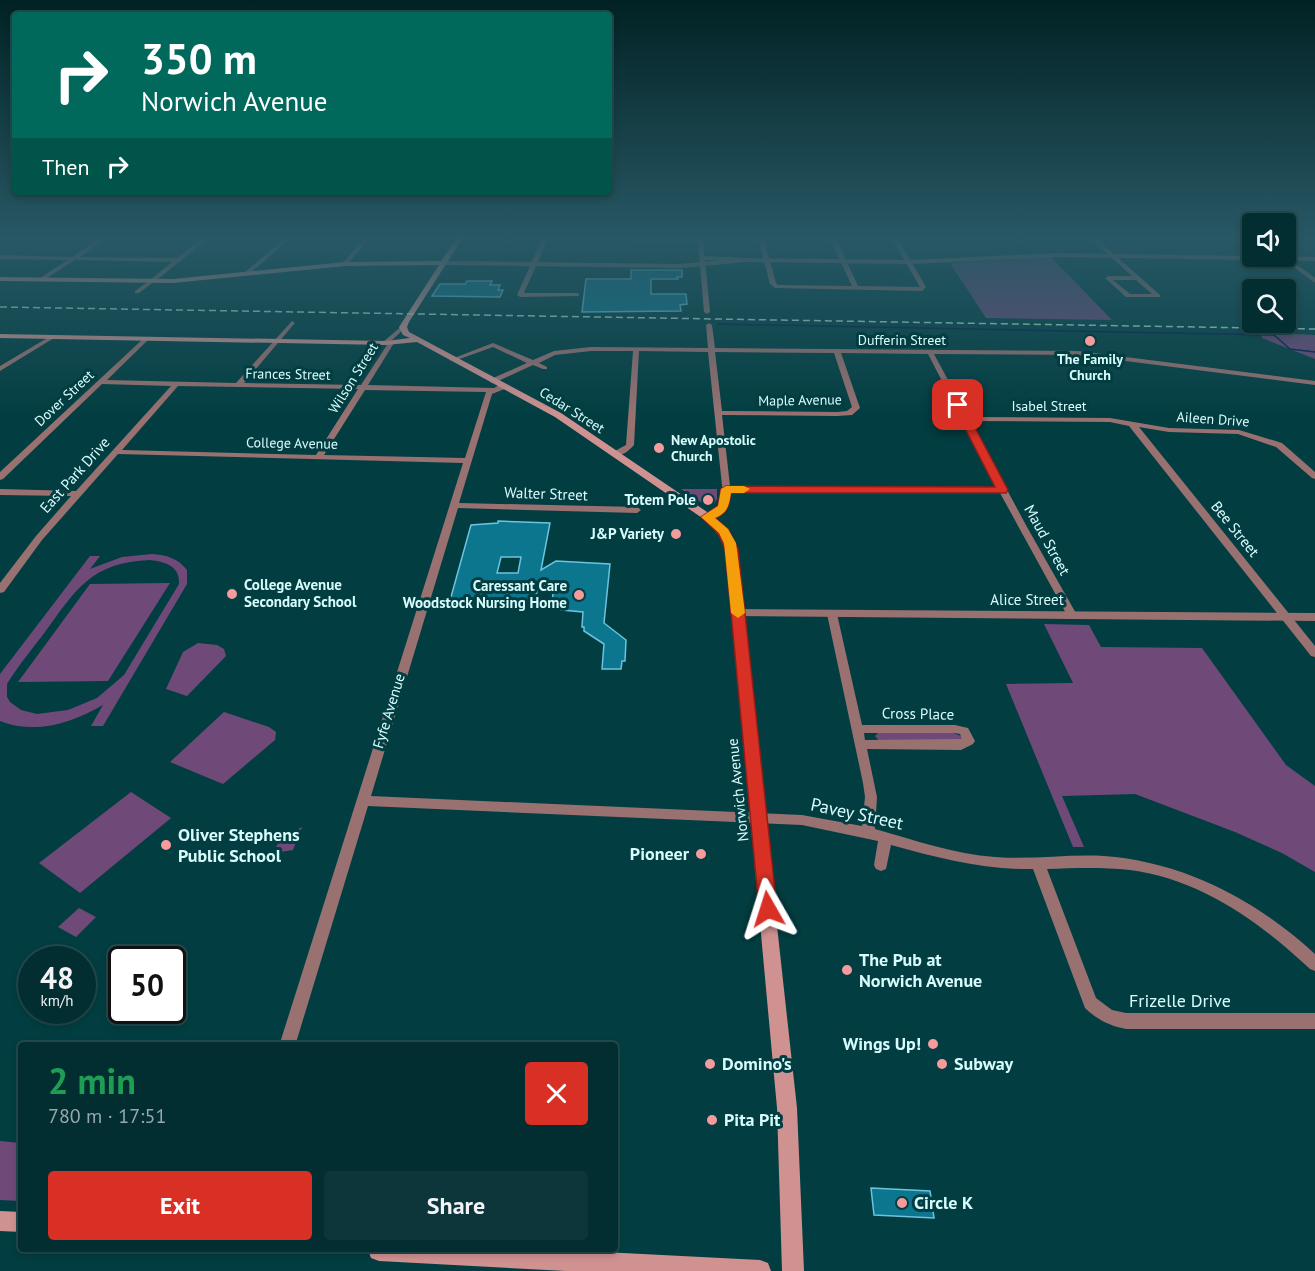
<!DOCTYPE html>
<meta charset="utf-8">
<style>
:root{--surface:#022e31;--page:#0c3639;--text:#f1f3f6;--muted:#96a8ab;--line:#234a4d;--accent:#d93025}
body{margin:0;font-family:"PT Sans",sans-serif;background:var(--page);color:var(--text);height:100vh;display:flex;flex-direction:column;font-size:22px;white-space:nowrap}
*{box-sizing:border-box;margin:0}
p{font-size:20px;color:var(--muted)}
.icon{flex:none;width:33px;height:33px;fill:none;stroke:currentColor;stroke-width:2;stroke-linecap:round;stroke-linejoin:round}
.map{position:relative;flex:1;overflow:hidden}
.sheet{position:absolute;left:18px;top:1042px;width:600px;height:210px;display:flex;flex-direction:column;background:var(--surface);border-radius:6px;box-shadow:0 3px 9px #0003,0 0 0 2px var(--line)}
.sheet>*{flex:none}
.guide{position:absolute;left:12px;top:12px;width:600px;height:183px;border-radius:6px;box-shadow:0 3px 9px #0003,0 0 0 2px var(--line);background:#00695c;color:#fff;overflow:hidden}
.controls{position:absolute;left:1242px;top:213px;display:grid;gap:12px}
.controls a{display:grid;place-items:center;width:54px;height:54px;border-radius:6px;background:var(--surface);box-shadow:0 3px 9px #0003,0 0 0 2px var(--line);font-size:30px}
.speed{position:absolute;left:18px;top:946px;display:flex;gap:12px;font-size:30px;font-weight:700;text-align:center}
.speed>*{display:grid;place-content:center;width:78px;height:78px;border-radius:50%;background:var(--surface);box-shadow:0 3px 9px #0003,0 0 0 2px var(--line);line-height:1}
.speed small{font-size:15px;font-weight:400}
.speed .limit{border:3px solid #111;border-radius:9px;background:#fff;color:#111}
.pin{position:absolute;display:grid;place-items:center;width:51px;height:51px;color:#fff;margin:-26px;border-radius:12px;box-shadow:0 3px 9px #0006}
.me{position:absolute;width:66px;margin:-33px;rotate:354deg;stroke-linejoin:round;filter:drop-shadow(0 0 4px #0008)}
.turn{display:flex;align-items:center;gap:21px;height:126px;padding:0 30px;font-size:27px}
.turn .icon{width:78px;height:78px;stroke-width:2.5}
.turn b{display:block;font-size:42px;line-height:51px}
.then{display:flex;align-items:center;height:57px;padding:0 30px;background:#0003;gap:12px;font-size:22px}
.round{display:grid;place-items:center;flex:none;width:63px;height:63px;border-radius:6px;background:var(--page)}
.headline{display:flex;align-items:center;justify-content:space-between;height:102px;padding:0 30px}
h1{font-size:36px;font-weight:800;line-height:45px;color:#1e9e55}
.action{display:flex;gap:12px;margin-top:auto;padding:12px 30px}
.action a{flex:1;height:69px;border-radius:6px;background:var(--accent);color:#fff;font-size:24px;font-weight:800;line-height:69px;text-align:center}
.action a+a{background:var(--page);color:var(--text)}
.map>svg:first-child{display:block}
</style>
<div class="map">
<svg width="1315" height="1271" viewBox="0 0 1315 1271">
<rect width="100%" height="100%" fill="#023e41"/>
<!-- green -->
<path fill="#6f4a78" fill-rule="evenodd" d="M1051,257L1112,320L986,318L950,263Z
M1268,333L1315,335V359L1262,338L1261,334Z
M681,489H717V499L714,504L705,505Z
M152,554C166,555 178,558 187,570V584L103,726H91L103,705C72,723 35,735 0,721V674L90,556H100L90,569L122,557ZM150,560C166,562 180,566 179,584L124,675L97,698L68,710L37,714L21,710L10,702L7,697V684C18,666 32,649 45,632C76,589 92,562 150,560Z
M170,583L108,681L18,682L90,584Z
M1044,624L1089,625L1101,647L1202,648L1286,765L1315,786V872L1282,853L1235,832L1135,794L1062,796L1084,847H1073L1006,684L1073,683Z
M198,643L217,645L224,649L226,656L187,696L166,689L183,652Z
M224,712L269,727L276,732L275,740L223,784L170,762Z
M878,733H954L963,737L962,741H879L875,736Z
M131,792L171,818L80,893L39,863Z
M302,827L293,850L280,852L276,847L281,838Z
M79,908L96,917L76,937L58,927Z
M0,1141L21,1143V1201L0,1200Z"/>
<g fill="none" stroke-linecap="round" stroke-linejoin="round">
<!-- stream -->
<path stroke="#021d4a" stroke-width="1.5" d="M718,324L1274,335L1290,349L1315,352"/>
</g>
<!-- building -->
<path fill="#0c768e" stroke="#6bc3dd" stroke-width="1.5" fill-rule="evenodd" d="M631,270H682V277H677L678,279H651V294H686L687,304L680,305L681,311L582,312L586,279H631Z
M467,281H492L490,285H500L498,290H503L500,297L432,296L440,284H465Z
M498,521L550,523L541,570L556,561L610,564L604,623L626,640L625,661H622L621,669H602L604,644L584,631V627H582L583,612L551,609L554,586H538L534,608L449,604L471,525L498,523ZM501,557H521L518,573H497Z
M871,1188L930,1191L934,1218L874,1215Z"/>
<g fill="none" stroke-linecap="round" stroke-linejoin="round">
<!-- minor -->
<path fill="#997171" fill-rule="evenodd" d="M99,239H106L80,257L179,258L182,260L179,262L75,260L42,281L40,280V278L68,260L0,259V255L72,257Z
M284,239H290L248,275H244V273Z
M363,239H369L347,265H343V263Z
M542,239H548L524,293H577L579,294V296L520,297L517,295Z
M633,239H703L704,256L748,258L751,260L748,262L705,260L710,312L707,314L704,312L698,242L636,241Z
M758,239H764L776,283L778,285L852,286L830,239H836L858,286L920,287L892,239H898L926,287L922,291L775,288L770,284Z
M1091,239H1097L1160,295V297H1126L1105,278L1108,276H1132ZM1113,280H1136L1152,294H1130Z
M1279,256H1285L1315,278V283Z
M150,280L155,281L139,293H135V291Z
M292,321L295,323L294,324L244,383L361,385L387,345L383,344V342L403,325L406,327L391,341L394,343L368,385L494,388L501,384H507V388L492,394L459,503L637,507L641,510L637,513L458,508L371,796L802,815L862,826L865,797L863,783L827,614L832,611L837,614L862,725H955L968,728L975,741L973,744L961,750L867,749L877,797L875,829C914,840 954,854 995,857C1031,860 1068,854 1104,856C1185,862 1256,900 1315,954V971L1310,969C1260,922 1200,879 1130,870C1102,867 1074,868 1047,869L1096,998L1112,1010L1126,1013H1315V1029H1126C1110,1026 1096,1019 1085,1008L1033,869C984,870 938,858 891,845L886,869L881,871L876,869L874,865L878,841L802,825L368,806L295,1046H279L463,463L118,454L42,540L4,592L0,593V583L36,536L71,496L0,495V489L76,491L171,386L102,384L3,479L0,480V472L144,338L149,339L107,380L236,383ZM178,386L358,389L316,455L122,450ZM365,390L486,392L465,458L324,455ZM864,733H955L960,734L962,739L865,740Z
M709,323L712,325L715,348L1078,351L1315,381V385L1078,355L934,354L968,417L1110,418L1169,428L1239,430L1282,443L1315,472V479L1312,478L1276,447L1238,434L1169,432L1139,427L1315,646V657L1311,656L1129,426L1110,422L970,421L1027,527L1077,615L1072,618L1067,615L1000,493L731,492C731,507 719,520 704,519V515L718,507L723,495L708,352L639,351L634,445C629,451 621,457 613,456V452L626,445L633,351H591L555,355L539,363L547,367V369H543L533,365L494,383H491V379L527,363L493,347L454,361L449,360L493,343L533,360L554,351L591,347L708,348L706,325ZM715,352L834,353L852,407L847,411L837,412L722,411ZM841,353L928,354L997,487L730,486L722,415L837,416L852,415L860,408Z
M49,337L54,338L0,371V366Z"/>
<!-- tertiary -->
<path fill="#997171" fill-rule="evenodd" d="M201,239H208L154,282H150V280Z
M1056,253L1315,257V261L1056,257L912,264L746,262L680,268L444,265L441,263L444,261L680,264L746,258L912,260Z
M738,609L1315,613V621L734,616L732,613L734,610Z"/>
<!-- secondary -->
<path fill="#d09291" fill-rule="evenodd" d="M456,239H462L409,322L407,327L409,332L561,413L716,518L728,531L735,543L797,1108L804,1271H782L777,1108L725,543L708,522L555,417L417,342L386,345L0,338V334L386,341L410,338L403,335L399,327L439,265L345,266L173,283L0,281V277L173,279L345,262L441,261Z
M0,1211L21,1212V1232L0,1231Z
M368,1250H564L760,1260L768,1263L771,1271H566L379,1261L371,1258Z"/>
<!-- rail -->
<path stroke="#b8dfe0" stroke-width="1.5" stroke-dasharray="7 4" stroke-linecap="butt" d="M0,307L1315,329"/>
</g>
<!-- sky -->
<linearGradient id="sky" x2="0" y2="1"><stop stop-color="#012224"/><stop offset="0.57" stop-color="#285865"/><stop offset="1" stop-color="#285865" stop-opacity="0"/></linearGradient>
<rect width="1315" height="417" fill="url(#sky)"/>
<!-- route -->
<path fill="#d93025" stroke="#8d1f18" stroke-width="1.5" d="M958,402L963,405L1008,490L1006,493H731C729,505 728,513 715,518L728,529L738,549L777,909L775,914L768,917L762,914L759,909L725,549L718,533L701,517L718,506L721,489L726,486L995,487L953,405Z"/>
<!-- slow -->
<path fill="#f59e0b" d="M726,486H744L750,489L744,493H731C729,505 728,513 715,518L728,529L736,543L745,613L738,618L731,613L724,543L719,533L701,517L718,506L721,489Z"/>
<!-- markers -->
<g fill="#f59b9c" stroke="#023e41" stroke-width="2">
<circle cx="1090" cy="341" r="6"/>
<circle cx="659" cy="448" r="6"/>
<circle cx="708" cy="500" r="6"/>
<circle cx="676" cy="534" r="6"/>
<circle cx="232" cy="594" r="6"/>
<circle cx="579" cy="595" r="6"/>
<circle cx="166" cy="845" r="6"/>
<circle cx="701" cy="854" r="6"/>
<circle cx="847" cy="970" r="6"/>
<circle cx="933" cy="1044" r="6"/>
<circle cx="710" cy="1064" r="6"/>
<circle cx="942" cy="1064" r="6"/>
<circle cx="712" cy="1120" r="6"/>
<circle cx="902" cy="1203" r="6"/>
</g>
<g text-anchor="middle" stroke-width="6" stroke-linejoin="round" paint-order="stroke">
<!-- far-street labels -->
<g font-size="14" fill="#d8fcfd" stroke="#023e41">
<text x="902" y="345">Dufferin Street</text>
<text transform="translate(288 374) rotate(1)" y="5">Frances Street</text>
<text transform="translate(353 378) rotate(-58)" y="5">Wilson Street</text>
<text transform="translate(64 398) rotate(-43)" y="5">Dover Street</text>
<text transform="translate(800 400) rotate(-1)" y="5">Maple Avenue</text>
<text x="1049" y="411">Isabel Street</text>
<text transform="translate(572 410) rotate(32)" y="5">Cedar Street</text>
<text transform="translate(1213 419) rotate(4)" y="5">Aileen Drive</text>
<text transform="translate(292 443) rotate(1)" y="5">College Avenue</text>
</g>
<!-- far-poi labels -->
<g font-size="14" font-weight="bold" fill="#d8fcfd" stroke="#023e41">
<text x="1090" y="364">The Family<tspan x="1090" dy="16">Church</tspan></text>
<text x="671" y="445" text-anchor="start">New Apostolic<tspan x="671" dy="16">Church</tspan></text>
</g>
<!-- street labels -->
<g font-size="15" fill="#d8fcfd" stroke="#023e41">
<text transform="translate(75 475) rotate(-48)" y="5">East Park Drive</text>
<text transform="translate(546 494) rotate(2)" y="5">Walter Street</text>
<text transform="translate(1235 529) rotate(51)" y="5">Bee Street</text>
<text transform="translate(1047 540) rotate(61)" y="5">Maud Street</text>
<text x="1027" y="605">Alice Street</text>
<text transform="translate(389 711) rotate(-73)" y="5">Fyfe Avenue</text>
<text transform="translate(918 714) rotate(1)" y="5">Cross Place</text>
<text transform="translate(738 790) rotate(-96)" y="5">Norwich Avenue</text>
</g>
<!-- poi labels -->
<g font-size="15" font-weight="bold" fill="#d8fcfd" stroke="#023e41" text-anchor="end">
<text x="696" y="505">Totem Pole</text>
<text x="664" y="539">J&amp;P Variety</text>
<text x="244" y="590" text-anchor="start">College Avenue<tspan x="244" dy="17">Secondary School</tspan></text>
<text x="567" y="591">Caressant Care<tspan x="567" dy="17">Woodstock Nursing Home</tspan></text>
</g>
<!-- near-street labels -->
<g font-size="18" fill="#d8fcfd" stroke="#023e41">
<text transform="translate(857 814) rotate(12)" y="6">Pavey Street</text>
<text x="1180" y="1007">Frizelle Drive</text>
</g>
<!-- near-poi labels -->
<g font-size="18" font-weight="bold" fill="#d8fcfd" stroke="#023e41" text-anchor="start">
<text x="178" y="841">Oliver Stephens<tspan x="178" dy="21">Public School</tspan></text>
<text x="689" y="860" text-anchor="end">Pioneer</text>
<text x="859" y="966">The Pub at<tspan x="859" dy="21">Norwich Avenue</tspan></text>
<text x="921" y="1050" text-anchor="end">Wings Up!</text>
<text x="722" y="1070">Domino's</text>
<text x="954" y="1070">Subway</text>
<text x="724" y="1126">Pita Pit</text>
<text x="914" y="1209">Circle K</text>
</g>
</g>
</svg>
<div class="controls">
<a><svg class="icon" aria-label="sound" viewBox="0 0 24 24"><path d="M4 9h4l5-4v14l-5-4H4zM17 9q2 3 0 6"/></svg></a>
<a><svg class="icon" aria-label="search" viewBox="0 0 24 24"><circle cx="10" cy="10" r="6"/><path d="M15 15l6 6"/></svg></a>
</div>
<div class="speed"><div>48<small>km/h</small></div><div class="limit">50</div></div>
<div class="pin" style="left:958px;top:405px;background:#d93025"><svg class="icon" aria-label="arrive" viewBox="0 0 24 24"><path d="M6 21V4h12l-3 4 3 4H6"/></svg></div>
<svg class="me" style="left:768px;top:909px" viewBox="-20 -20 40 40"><path d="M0-17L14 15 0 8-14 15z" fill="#d93025" stroke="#fff" stroke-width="4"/></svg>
<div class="guide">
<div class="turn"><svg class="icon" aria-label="right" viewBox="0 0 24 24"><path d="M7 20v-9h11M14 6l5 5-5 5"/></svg><div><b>350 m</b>Norwich Avenue</div></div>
<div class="then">Then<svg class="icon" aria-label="right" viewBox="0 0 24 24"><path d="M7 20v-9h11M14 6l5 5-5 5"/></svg></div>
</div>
<section class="sheet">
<div class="headline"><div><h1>2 min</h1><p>780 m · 17:51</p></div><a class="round" style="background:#d93025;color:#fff"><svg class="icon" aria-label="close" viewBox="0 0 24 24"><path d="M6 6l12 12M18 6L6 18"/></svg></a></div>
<div class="action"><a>Exit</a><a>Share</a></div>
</section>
</div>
